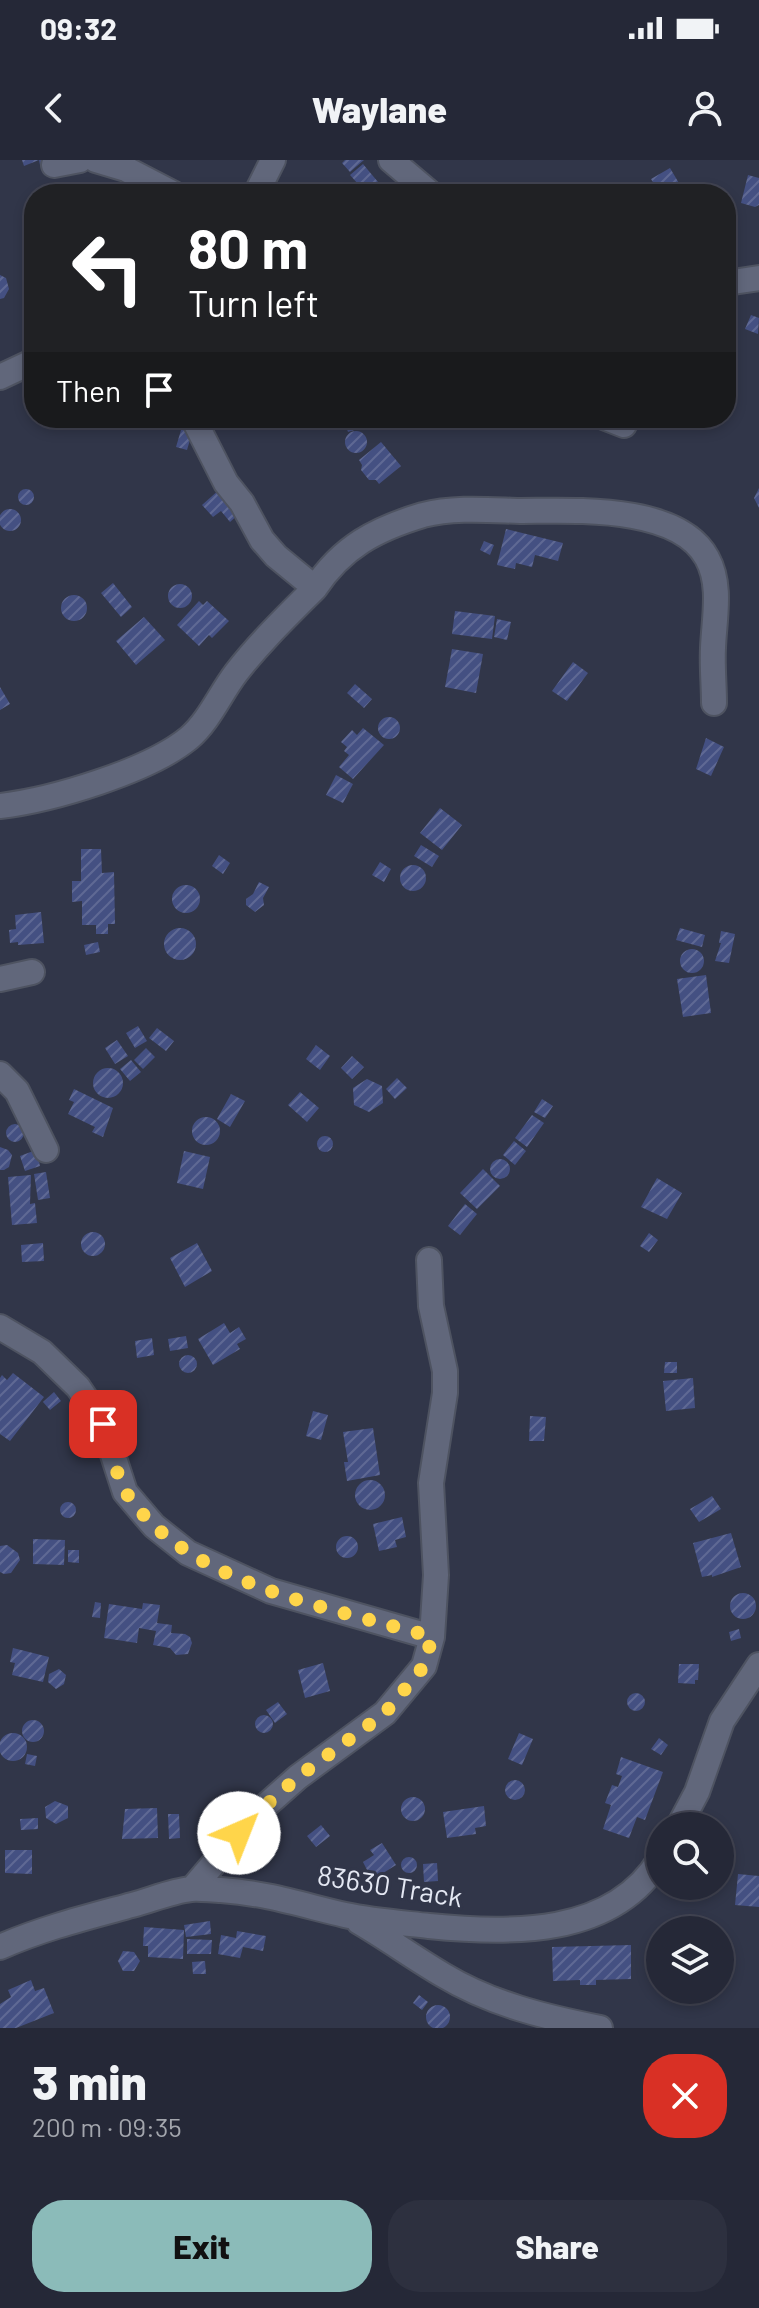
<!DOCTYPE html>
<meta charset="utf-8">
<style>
:root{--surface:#252837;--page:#2d303f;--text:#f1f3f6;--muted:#a3a6ad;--line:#424452;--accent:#8bbbb9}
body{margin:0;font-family:Barlow,sans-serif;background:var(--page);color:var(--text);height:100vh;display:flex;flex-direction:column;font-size:30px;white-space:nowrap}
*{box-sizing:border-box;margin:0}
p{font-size:26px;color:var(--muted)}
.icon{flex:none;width:44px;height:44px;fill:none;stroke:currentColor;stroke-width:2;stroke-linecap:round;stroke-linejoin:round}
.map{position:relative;height:1868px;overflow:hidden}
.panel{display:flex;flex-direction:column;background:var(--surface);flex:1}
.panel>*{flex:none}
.top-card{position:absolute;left:24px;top:24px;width:712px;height:244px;border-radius:32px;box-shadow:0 4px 12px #0003,0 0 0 2px var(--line);background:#202124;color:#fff;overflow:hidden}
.controls{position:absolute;left:646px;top:1652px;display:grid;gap:16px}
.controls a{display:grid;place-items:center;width:88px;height:88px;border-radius:50%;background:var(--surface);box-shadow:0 4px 12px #0003,0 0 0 2px var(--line);font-size:40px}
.pin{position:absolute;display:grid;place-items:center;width:68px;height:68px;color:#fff;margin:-34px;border-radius:16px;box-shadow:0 4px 12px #0006}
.me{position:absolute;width:88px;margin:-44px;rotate:44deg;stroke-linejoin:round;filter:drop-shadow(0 0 6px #0008)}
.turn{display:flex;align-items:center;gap:28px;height:168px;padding:0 32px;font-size:36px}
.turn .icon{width:104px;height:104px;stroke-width:2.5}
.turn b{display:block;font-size:56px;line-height:68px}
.then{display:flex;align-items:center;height:76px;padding:0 32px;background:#0003;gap:16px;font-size:30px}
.round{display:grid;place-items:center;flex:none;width:84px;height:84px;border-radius:32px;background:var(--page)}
.overview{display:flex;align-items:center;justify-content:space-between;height:136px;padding:0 32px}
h1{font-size:48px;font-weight:800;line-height:60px}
.primary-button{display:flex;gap:16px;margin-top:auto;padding:16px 32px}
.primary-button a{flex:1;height:92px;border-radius:32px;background:var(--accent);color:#111;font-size:32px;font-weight:800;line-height:92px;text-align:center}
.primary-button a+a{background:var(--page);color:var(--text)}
.status{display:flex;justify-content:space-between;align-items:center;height:56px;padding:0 40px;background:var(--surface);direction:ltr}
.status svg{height:22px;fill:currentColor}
header{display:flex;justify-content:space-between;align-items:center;height:104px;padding:0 32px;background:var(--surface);font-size:36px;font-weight:800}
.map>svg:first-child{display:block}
</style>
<div class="status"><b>09:32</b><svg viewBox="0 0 49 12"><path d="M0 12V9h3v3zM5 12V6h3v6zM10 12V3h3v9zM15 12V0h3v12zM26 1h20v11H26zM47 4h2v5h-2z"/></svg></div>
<header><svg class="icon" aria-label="back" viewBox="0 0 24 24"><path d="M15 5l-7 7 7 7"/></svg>Waylane<svg class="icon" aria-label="person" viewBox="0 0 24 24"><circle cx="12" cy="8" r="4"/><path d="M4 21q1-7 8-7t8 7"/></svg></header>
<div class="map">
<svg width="759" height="1868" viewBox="0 0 759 1868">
<defs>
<pattern id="building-hatch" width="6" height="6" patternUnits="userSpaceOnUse" patternTransform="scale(2)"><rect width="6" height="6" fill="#445082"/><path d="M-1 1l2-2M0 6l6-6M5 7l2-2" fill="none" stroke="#5f6994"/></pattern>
</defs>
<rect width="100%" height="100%" fill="#313649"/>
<!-- building -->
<path fill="url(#building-hatch)" d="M22,0H52L40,5L39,0L24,6Z
M345,0H364L350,12L342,3Z
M363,4L383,28L375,34H367L350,15Z
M670,8L683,30L675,34H660L651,19Z
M748,15L759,18V45L755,47L741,43Z
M230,23L239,28L236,34L226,33Z
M391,28L399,30L404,34H380Z
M0,115L6,118L9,129L4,138L0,139Z
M751,155L759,158L758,174L745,169Z
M343,258H356L360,268L348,272Z
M472,258H490L487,265Z
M184,260L195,263L187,290L176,287Z
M345 282a11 11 0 1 1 22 0a11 11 0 1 1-22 0Z
M381,282L401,306L379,324L376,320H369L361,310L362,305L359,300Z
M759,328V348L754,338Z
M18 337a8 8 0 1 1 16 0a8 8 0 1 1-16 0Z
M220,329L241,352L230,362L221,351L213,357L202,345Z
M-1 360a11 11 0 1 1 22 0a11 11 0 1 1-22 0Z
M506,369L563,383L558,401L535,395L532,407L516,403L515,409L497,405Z
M484,381L494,385L490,395L480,390Z
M113,423L132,447L121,457L101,433Z
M168 436a12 12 0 1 1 24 0a12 12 0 1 1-24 0Z
M61 448a13 13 0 1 1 26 0a13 13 0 1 1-26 0Z
M199,441L203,445L207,441L229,461L212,478L209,475L199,486L177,465Z
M455,451L495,456L492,479L452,474Z
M144,457L165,480L136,505L116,481Z
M497,459L511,462L507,480L494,477Z
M452,489L483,494L476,533L445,527Z
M573,502L588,513L567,541L552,531Z
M355,524L372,539L364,548L347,533Z
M0,527L10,544L0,550Z
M378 568a11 11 0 1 1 22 0a11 11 0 1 1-22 0Z
M363,568L384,585L353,619L339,607L349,595L344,591L347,587L341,582L352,570L357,575Z
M706,578L724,587L711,616L696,609Z
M336,615L353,624L343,643L326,635Z
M440,648L462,665L442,690L420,673Z
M421,685L439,696L432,707L414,696Z
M81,689H101L102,713L114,712L115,764H108V774H96V765H82V741L72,742V721H81Z
M219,695L230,703L223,714L212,706Z
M380,702L391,709L384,722L372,715Z
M400 718a13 13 0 1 1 26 0a13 13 0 1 1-26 0Z
M259,722L269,727L263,738L264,745L255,752L246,745V739L253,734Z
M172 739a14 14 0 1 1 28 0a14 14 0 1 1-28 0Z
M41,752L44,783L18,785V782L10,783L9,770L16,769L15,755Z
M680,768L705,775L702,787L676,780Z
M164 784a16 16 0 1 1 32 0a16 16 0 1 1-32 0Z
M721,771L735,774L729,803L715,801L721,783H719Z
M98,782L100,792L86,795L84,785Z
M680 801a12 12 0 1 1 24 0a12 12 0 1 1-24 0Z
M706,815L711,853L683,857L677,819Z
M138,866L147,881L135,888L126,873Z
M157,868L174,881L166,891L149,878Z
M117,880L128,896L115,904L105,888Z
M316,885L330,896L320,910L306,899Z
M146,888L155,897L143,909L134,900Z
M352,896L364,907L352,919L341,908Z
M131,900L141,912L130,921L120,909Z
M93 923a15 15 0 1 1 30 0a15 15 0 1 1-30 0Z
M397,918L407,928L395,939L386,929Z
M367,919L382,926L383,943L369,952L354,945L353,928Z
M74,929L113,948L103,977L92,972L95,967L68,954L74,942L69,940Z
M300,932L319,948L307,962L288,945Z
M231,934L245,941L230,967L217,959Z
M542,939L553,946L545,958L534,952Z
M532,955L544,963L527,987L515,978Z
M192 971a14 14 0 1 1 28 0a14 14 0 1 1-28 0Z
M6 973a9 9 0 1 1 18 0a9 9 0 1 1-18 0Z
M317 984a8 8 0 1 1 16 0a8 8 0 1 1-16 0Z
M514,981L526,991L515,1005L503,995Z
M0,987L8,990L12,995L9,1007L4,1010H0Z
M36,990L40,1006L25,1011L20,996Z
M184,991L210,997L203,1029L177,1023Z
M490 1009a10 10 0 1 1 20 0a10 10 0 1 1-20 0Z
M483,1009L500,1026L477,1049L460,1033Z
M46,1012L50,1038L38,1040L34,1014Z
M31,1015L30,1044L35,1043L37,1063L12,1065L8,1017Z
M657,1018L682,1033L667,1059L641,1047Z
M465,1044L477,1054L460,1075L448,1066Z
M81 1084a12 12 0 1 1 24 0a12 12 0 1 1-24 0Z
M649,1073L658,1080L649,1092L640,1086Z
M43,1083L44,1101L22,1102L21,1085Z
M197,1083L212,1111L185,1127L170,1098Z
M224,1163L230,1173L239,1167L246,1179L237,1184L240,1189L213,1205L198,1179Z
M186,1176L188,1188L170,1191L168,1179Z
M152,1178L154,1195L137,1198L135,1181Z
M179 1204a9 9 0 1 1 18 0a9 9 0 1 1-18 0Z
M665,1202H677V1213H664Z
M13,1213L44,1237L10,1281L0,1274V1218L2,1215L7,1220Z
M693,1218L695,1248L666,1251L663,1221Z
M54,1232L61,1241L50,1250L43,1242Z
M313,1251L328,1255L321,1280L306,1276Z
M530,1256L546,1257L544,1281H529Z
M373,1268L380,1315L347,1321L344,1302H348L343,1272Z
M355 1335a15 15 0 1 1 30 0a15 15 0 1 1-30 0Z
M712,1336L721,1349L699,1362L690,1349Z
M60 1350a8 8 0 1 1 16 0a8 8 0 1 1-16 0Z
M402,1357L406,1377L395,1380L397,1387L379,1391L373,1364Z
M731,1373L741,1407L712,1417V1415L702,1417L693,1383Z
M336 1387a11 11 0 1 1 22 0a11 11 0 1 1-22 0Z
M33,1379L65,1380L64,1405L33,1404Z
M7,1385L18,1393L20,1400L11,1413L4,1414L0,1412V1386Z
M68,1390H79V1403L68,1402Z
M730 1446a13 13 0 1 1 26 0a13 13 0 1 1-26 0Z
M95,1442L101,1443L100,1458L92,1457Z
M143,1443L160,1445L157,1463L172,1465L171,1473L185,1474L190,1477L192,1483L188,1494L176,1495L170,1488L153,1485L156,1471L139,1468L137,1483L104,1478L109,1444L142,1449Z
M739,1469L741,1478L731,1481L729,1472Z
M13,1488L49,1497L43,1522L12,1515L15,1503L10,1502Z
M323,1503L330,1531L305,1538L298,1510Z
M679,1504H699L698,1520H695V1524L678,1523Z
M59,1509L66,1515L64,1524L56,1529L48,1522L49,1514Z
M627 1542a9 9 0 1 1 18 0a9 9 0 1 1-18 0Z
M278,1542L287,1554L275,1563L266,1550Z
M255 1564a9 9 0 1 1 18 0a9 9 0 1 1-18 0Z
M22 1571a11 11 0 1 1 22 0a11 11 0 1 1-22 0Z
M519,1573L533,1579L522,1605L508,1599Z
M-1 1587a14 14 0 1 1 28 0a14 14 0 1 1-28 0Z
M659,1578L668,1585L661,1595L651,1589Z
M27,1594L37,1596L35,1606L25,1604Z
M621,1597L663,1612L645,1660L637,1657L629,1678L603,1669L611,1645L605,1643L612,1625L618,1627L622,1616L616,1614Z
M505 1630a10 10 0 1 1 20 0a10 10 0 1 1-20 0Z
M401 1649a12 12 0 1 1 24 0a12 12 0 1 1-24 0Z
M55,1641L68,1646V1658L56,1664L46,1658L45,1647Z
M484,1646L486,1666L475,1668L476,1674L447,1678L443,1652Z
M157,1648L158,1678L122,1679L125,1649Z
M168,1654H179L180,1678L169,1679Z
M38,1658V1669L21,1670L20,1659Z
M321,1665L330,1676L316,1687L307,1676Z
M382,1683L396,1705L372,1720L363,1702L374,1695L370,1690Z
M5,1690H32V1714L5,1713Z
M401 1705a8 8 0 1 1 16 0a8 8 0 1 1-16 0Z
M437,1703L438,1721L424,1722L423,1704Z
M738,1714L759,1716V1747L735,1745Z
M210,1761L211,1774L186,1777L184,1765Z
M144,1767L184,1770L183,1799L148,1797V1786H143Z
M237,1771L266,1776L263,1791L243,1787L240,1798L218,1794L221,1775L236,1778Z
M187,1779L212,1780L211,1794H187Z
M631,1785V1819L596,1820V1825H580V1820L553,1821L552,1787Z
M123,1791L134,1792L140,1801L134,1811H123L118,1801Z
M205,1801L206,1814H193L192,1802Z
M31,1820L35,1831L44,1828L54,1853L16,1868H0V1844L11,1837L8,1830Z
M419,1835L428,1842L422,1850L413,1843Z
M426 1857a12 12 0 1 1 24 0a12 12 0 1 1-24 0Z"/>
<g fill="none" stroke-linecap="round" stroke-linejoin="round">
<!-- minor casing -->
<g stroke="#4e5361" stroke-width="28">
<path id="minor" d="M96,0L126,9L174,34
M391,0L431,34
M54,5L80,0
M256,34L273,0
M726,123L759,118
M0,217L34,201
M606,258L624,265
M315,428C342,387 376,369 423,355C454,347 488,350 520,351C572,351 678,344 707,398C722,425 714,459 713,488C712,506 714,525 714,543
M0,646C52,640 149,611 189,578C209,561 220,534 236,513C260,482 287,456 315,428L276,396L262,380L242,343L226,323L193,258
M0,819L32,812
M0,914L17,931L46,990
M429,1100L431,1146L445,1211V1233L431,1323L436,1415L432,1477
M0,1167L42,1192L78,1227L103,1264L125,1332L154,1366L188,1393L271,1431L432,1477L424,1506L385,1553L298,1617L255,1655L192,1729
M679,1666L697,1632L722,1561L759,1505
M359,1762C388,1779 414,1798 443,1815C491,1844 545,1857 600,1868
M0,1787C43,1768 88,1757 132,1745C151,1740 172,1731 191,1729C200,1728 211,1730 221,1730C266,1733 302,1745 345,1755C373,1761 402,1763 429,1766C509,1774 613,1777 660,1699"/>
</g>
<!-- minor -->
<use href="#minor" stroke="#61677b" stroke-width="24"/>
</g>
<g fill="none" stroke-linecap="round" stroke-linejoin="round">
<!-- route -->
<path stroke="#ffd54a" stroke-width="14" stroke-dasharray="0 25.2" d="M103,1264C110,1284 116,1317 127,1334C190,1427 332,1447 432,1477L424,1506L385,1553L298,1617L255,1655L239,1673"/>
</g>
<g text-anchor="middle" stroke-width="6" stroke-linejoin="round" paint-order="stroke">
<!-- street labels -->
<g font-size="28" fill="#e4e8f3" stroke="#313649">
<text transform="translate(390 1726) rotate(9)" y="10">83630 Track</text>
</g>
</g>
</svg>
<div class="controls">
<a><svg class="icon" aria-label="search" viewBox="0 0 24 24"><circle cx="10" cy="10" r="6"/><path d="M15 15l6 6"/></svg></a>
<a><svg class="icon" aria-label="layers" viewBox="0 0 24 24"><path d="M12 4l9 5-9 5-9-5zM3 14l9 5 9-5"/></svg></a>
</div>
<div class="pin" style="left:103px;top:1264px;background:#d93025"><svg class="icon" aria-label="arrive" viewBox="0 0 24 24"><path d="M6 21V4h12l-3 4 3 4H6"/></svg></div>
<svg class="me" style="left:239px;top:1673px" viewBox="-20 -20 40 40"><circle r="19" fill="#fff"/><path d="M0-13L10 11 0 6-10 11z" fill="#ffd54a"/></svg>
<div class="top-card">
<div class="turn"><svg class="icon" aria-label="left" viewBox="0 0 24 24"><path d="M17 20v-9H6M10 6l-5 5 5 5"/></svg><div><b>80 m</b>Turn left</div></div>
<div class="then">Then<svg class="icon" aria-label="arrive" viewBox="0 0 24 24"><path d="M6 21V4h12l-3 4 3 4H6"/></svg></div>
</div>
</div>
<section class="panel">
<div class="overview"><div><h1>3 min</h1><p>200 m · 09:35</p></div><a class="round" style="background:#d93025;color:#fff"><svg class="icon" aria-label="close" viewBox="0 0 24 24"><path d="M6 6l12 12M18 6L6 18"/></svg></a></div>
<div class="primary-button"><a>Exit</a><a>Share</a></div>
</section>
